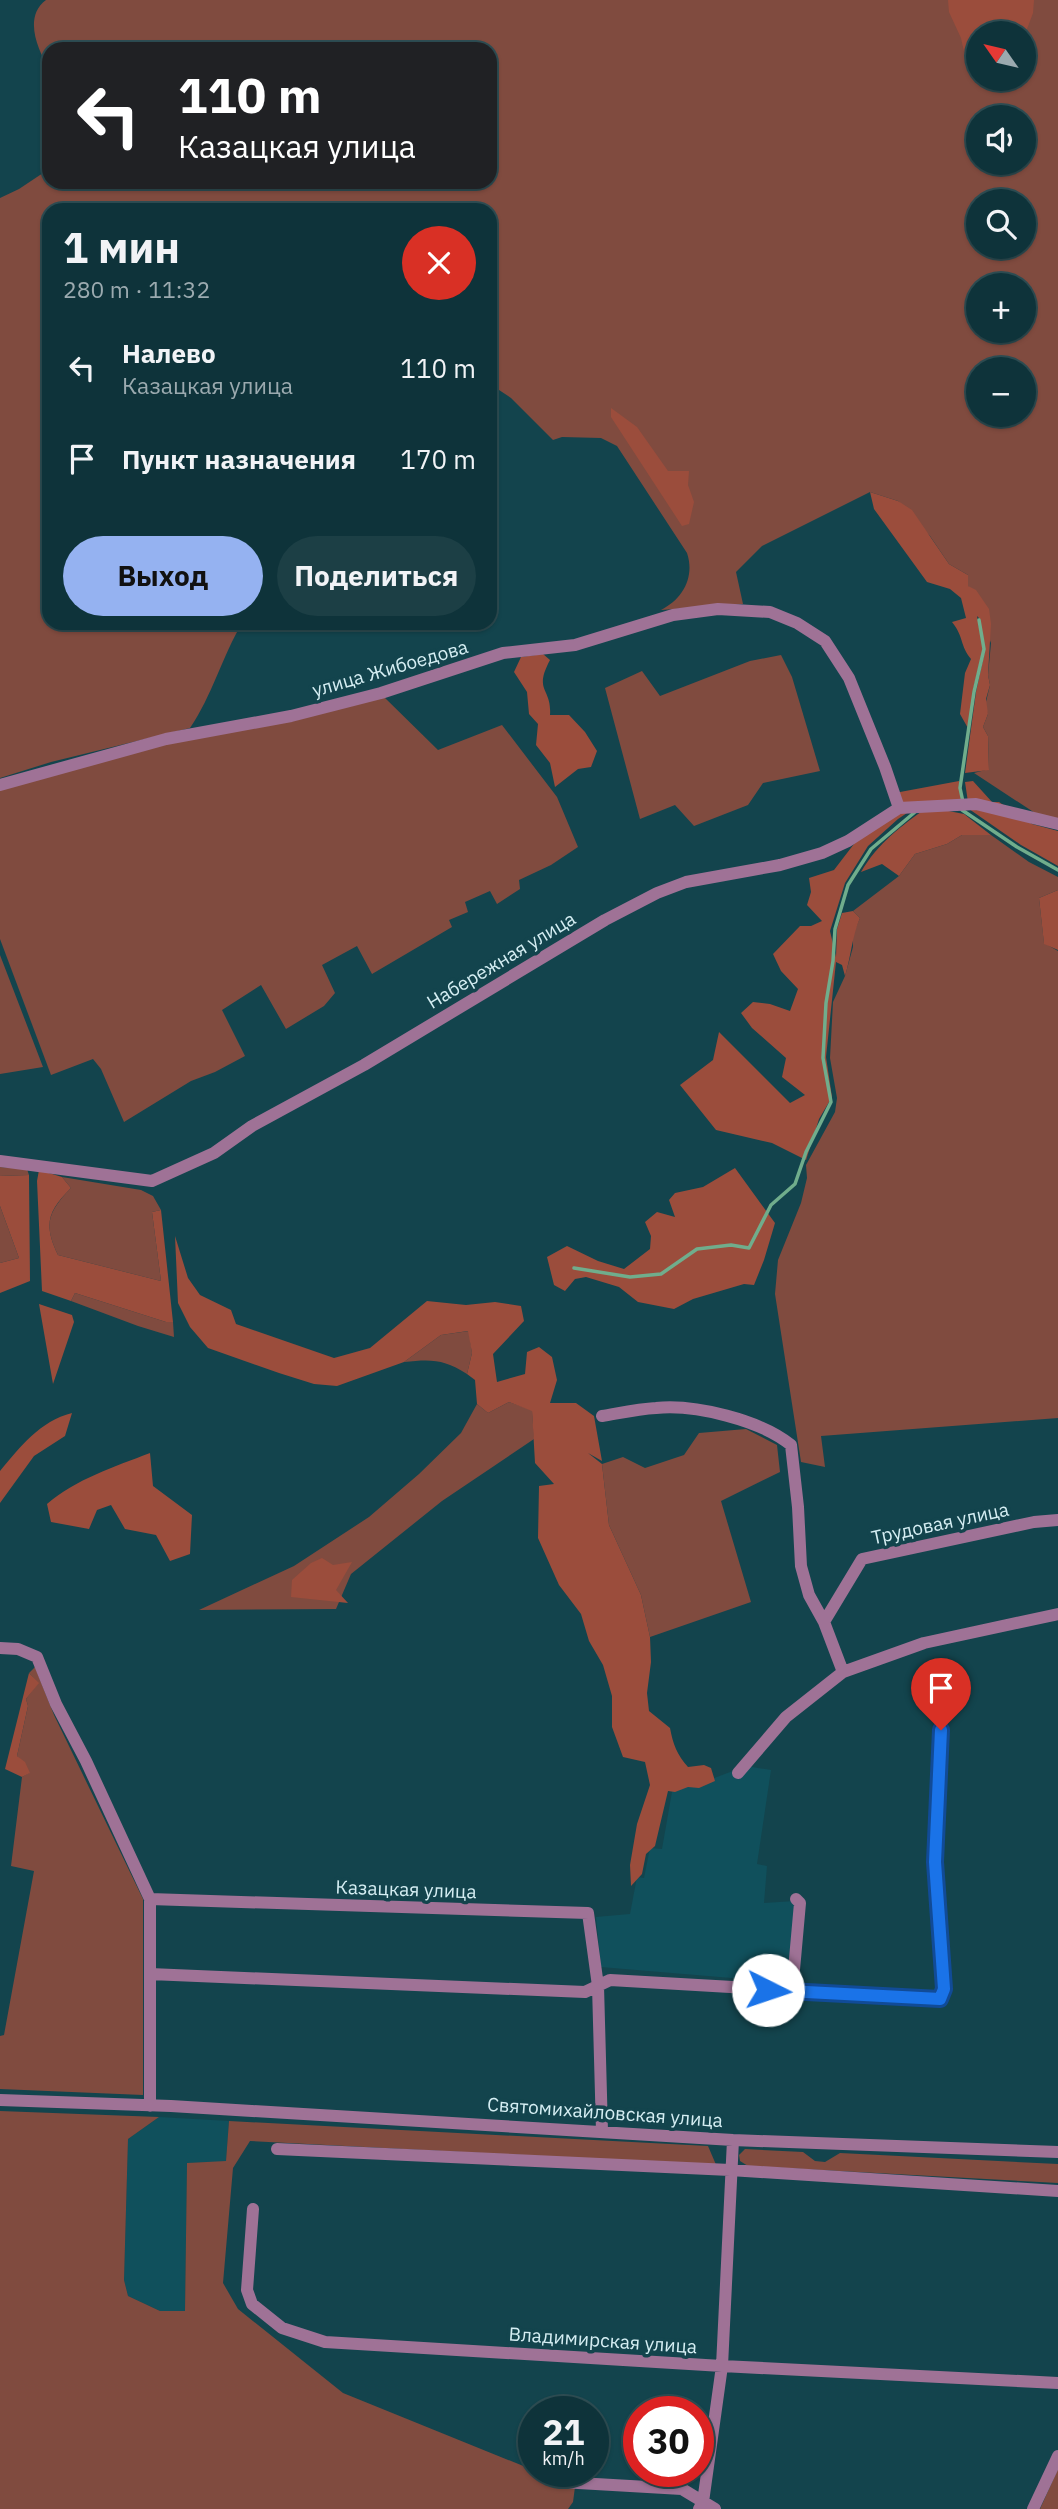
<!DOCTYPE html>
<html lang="ru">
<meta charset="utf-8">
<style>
:root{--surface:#0e333a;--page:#1c3f45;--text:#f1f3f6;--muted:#9baaaf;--line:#2e4e54;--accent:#95b2f1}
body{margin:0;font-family:"IBM Plex Sans",sans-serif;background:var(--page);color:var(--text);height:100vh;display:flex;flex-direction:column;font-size:26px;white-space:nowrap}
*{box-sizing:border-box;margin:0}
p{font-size:23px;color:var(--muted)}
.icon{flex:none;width:38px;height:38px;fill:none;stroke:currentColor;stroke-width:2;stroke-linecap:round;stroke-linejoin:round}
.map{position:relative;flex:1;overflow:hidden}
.sheet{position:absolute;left:42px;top:203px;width:455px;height:427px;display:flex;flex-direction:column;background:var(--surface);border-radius:21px;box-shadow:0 2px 5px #0004,0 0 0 2px var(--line)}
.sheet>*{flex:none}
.banner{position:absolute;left:42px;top:42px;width:455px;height:147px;border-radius:21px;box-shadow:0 2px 5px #0004,0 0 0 2px var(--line);background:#202124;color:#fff;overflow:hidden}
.needle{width:46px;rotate:304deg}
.buttons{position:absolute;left:966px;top:21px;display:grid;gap:14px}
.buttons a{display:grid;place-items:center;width:70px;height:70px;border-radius:50%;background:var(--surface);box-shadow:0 2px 5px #0004,0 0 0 2px var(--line);font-size:35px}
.speed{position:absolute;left:518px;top:2396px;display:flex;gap:14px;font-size:35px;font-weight:700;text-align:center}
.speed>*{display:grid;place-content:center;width:91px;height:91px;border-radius:50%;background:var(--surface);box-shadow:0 2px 5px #0004,0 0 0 2px var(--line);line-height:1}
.speed small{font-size:18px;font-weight:400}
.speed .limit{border:10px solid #d22;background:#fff;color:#111}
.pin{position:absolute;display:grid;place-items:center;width:60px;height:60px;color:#fff;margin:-72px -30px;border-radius:50% 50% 50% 0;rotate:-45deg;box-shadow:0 0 7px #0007}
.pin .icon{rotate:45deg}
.me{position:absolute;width:77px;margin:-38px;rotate:94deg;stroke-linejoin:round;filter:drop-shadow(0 0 5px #0008)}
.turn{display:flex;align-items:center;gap:24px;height:147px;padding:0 21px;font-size:32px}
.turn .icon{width:91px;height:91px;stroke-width:2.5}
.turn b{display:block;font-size:49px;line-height:60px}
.round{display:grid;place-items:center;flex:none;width:74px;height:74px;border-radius:37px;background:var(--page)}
.head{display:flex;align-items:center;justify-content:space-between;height:119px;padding:0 21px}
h1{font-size:42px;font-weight:700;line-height:52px}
.primary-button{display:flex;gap:14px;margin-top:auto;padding:14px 21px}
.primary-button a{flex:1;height:80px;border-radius:42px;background:var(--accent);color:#111;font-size:28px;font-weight:700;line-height:80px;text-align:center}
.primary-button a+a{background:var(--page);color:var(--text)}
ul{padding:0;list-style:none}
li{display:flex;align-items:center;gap:21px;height:91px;padding:0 21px}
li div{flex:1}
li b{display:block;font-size:26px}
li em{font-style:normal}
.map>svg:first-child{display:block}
</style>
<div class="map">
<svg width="1058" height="2509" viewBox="0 0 1058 2509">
<rect width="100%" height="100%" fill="#13444d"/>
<!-- built -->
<path fill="#10505c" d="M746,1766L771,1770L757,1864L767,1866L764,1903L795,1901L789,1983L601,1967L596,1917L630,1914L637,1877L644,1878L650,1848L662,1849L673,1786L709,1780Z
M159,2117L229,2121L226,2162L187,2163L185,2311H160L128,2296L124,2280L128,2139Z"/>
<!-- green -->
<path fill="#804b3f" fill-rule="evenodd" d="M46,0H1058V822L1041,817L974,773L989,769L988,736L983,727L988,714L985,706L990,685L988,675L991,643L968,586V575L949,564L930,536L898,501L870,492L762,546L736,572L743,604L661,610C683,599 695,577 687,553L617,446L601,438L562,437L553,440L511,398L490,384V210H49V623H242C222,657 212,696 190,728L51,762L0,778V198L19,189L49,169V182H490V49H49V69C38,50 23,17 46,0ZM978,33H1024V79H978ZM978,117H1024V163H978ZM978,201H1024V247H978ZM978,285H1024V331H978ZM978,369H1024V415H978Z
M781,655L792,677L820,771L763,783L748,805L694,826L675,805L640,819L605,688L642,671L660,696L750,661Z
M383,696L438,750L502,725L557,797L578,847L551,865L519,880L520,889L497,904L490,891L465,902L468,912L449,920L452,927L372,974L357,946L322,965L335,993L324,1006L286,1029L261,985L222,1010L245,1056L215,1072L191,1081L124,1122L101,1069L93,1059L51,1075L0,939V788L175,741Z
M975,834L991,835L1029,862L1058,877V890L1039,898L1044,943L1058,951V1418L821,1436L825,1467L801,1462L775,1294L778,1260L801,1203L807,1178L806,1165L835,1112L837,1098L830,1058L833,1002L845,976L853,947V934L860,918L853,911L899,876L915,854L947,844L962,835Z
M0,955L43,1067L0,1074Z
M0,1167L27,1169L29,1175L0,1176Z
M62,1177L141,1190L153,1196L161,1210L152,1212L161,1281L58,1255C43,1224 48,1212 71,1188Z
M0,1206L19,1258L0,1263Z
M75,1293L166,1322H173L174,1337L138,1326L71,1301Z
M469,1331L472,1353L467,1374C444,1359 431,1359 404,1362L441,1335Z
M509,1402L532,1410L534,1439L442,1501L351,1574L336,1609L199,1610L294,1566L369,1517L419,1474L461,1433L477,1404L488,1413Z
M746,1429L777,1445L780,1472L721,1501L751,1602L650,1637L641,1595L609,1525L602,1464L623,1457L645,1468L684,1455L699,1433Z
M35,1667L54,1715L143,1899V2095L0,2089V2036L4,2035L34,1871L11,1866L22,1777L29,1773L17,1756L28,1706L26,1699L38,1683L29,1673Z
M0,2111L159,2117L128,2139L124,2280L128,2296L160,2311H185L187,2163L226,2161L229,2121L708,2146L717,2167L617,2160L250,2141L233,2168L223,2283L238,2309L343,2393L575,2487L573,2502L568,2509H0Z
M745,2149L803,2152L815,2161L825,2162L840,2153L1058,2164V2183L748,2166L740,2161L739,2155Z
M1058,2469V2509H1040Z"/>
<!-- forest -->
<path fill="#9b4d3c" d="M948,0H1034L1033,13L1024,37V33H978V67L965,56L961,38L949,12Z
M611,408L637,427L668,471H689L688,485L694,502L689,524L682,526L611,417Z
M870,492L898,501L912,510L949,564L968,575V586L976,590L989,609L991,624L988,675L990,685L986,699L988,714L983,727L988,736L989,770L965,773L976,692L985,650L979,618L977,616L983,649L973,690L969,730L960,714L965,673L971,659C960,646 964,637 952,622L966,618L961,598L950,589L927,582L874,509Z
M543,654L550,660C533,692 552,687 550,715H569L585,732L597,751L591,767L578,769L555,787L550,763L536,745L538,724L529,714L527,692L514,672L521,657Z
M959,781L962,808L925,801L898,819L868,846L845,883L830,931L836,957L837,929L842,913L853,911L860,918C852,936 851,957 845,976L842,965L836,962L826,1057L832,1097L819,1119L806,1160L772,1143L716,1130L680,1085L713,1060L719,1032L790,1103L805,1095L782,1077L786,1058L752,1028L741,1013L753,1002L770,1004L790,1011L798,989L781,971L773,954L800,926H811L822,921L807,905L811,892L809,878L834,870L857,840L898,805L900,792Z
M973,781L992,802H999L1032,824L1058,831V866L1021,845L969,809L965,782Z
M928,807L964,814L991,835H962L947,844L915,854L899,876L882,864L861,872C878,843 901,826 928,807Z
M1058,890V950L1044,944L1039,898Z
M735,1168L775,1223L764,1260L754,1285L744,1284L693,1299L674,1309L638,1302L619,1287L586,1277L575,1279L565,1291L554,1285L547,1257L567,1246L598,1261L624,1269L650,1249L651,1236L645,1222L657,1212L675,1217L669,1200L675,1193L703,1187Z
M39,1170L62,1177L71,1188C48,1211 43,1224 58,1255L161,1281L152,1212L161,1210L173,1322H166L75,1293L71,1301L42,1291L37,1181Z
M29,1175L30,1281L0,1293V1263L19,1258L0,1206V1176Z
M175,1236L188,1278L200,1295L231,1310L236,1324L334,1358L370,1348L427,1301L466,1305L495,1302L521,1306L524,1321L493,1354L497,1382L525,1374L527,1352L539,1347L552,1357L557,1380L550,1403H576L594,1416L602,1461L588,1453L602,1464L609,1525L641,1595L650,1637L651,1662L647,1693L649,1711L670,1728C673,1744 677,1755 688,1767L704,1765L711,1768L715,1781L699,1788L688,1787L675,1792L668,1791L655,1846L646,1854L642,1874L631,1886L630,1865L637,1824L650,1785L645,1762L623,1757L612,1727V1696L603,1665L589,1641L581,1614L559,1585L538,1538L539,1486L554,1484L535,1463L532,1411L509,1402L488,1413L477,1404L475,1380L467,1374L472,1353L468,1331L441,1335L404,1362L337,1386L314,1384L279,1373L208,1348L190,1327L178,1303Z
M39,1304L72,1315L74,1322L53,1384Z
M72,1413L65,1436L34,1456L0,1503V1471C20,1447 40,1421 72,1413Z
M150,1453L153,1486L192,1515L190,1554L170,1561L156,1535L125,1529L111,1505L97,1510L89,1529L51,1522L47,1504C76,1479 114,1467 150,1453Z
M322,1558L333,1565L352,1562L336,1590L348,1603L291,1597L292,1580L311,1563Z
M29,1673L39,1683L26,1699L28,1706L17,1756L25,1762L30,1773L22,1777L5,1769Z"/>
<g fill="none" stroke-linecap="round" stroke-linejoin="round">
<!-- stream -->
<path stroke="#70ad8c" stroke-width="3.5" d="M963,802L960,788L974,692L984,649L979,620
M962,810L1017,847L1058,870
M574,1268L630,1277L661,1274L697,1249L731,1245L749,1248L771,1205L795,1184L806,1152L831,1102L823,1058L826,1003L833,961L835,929L848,885L871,849L915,812"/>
<!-- street -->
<path stroke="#9f7296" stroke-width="12" d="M0,785L166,739L291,716L381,693L503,653L575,645L673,615L718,609L770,612L797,623L825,641L849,678L885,767L899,808L848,841L822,853L780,865L686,882L657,893L605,920L364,1065L252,1126L214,1153L152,1181L0,1161
M899,808L976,804L1058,824
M602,1416C620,1413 638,1409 656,1408C695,1404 760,1420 791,1445L798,1507L801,1566L809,1595L824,1622L843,1672
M824,1622L862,1559L1034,1522L1058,1520
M0,1648L18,1649L37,1657L56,1704L86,1761L150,1899V2106
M738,1773L786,1717L843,1672L924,1643L1058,1614
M150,1899L588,1913L598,1986L602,2131
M150,1974L585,1992L610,1980L940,1999L944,1989L935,1862L941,1730
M792,1992L800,1903L796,1899
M0,2100L171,2106L733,2140L1058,2152
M277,2149L730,2170L1058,2191
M253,2209L247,2290L252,2304L282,2328L325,2342L722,2366L1058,2383
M561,2482L682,2489L715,2509
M699,2509L703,2502L722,2366L733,2140
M1033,2509L1058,2456"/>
</g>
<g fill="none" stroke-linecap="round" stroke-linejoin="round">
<!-- route casing -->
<g stroke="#114b97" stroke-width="18">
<path id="route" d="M768,1990L940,1999L944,1989L935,1862L941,1730"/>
</g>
<!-- route -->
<use href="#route" stroke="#1a73e8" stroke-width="12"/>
</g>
<g text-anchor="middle" stroke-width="7" stroke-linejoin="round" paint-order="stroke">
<!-- street labels -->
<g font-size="19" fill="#d5eef3" stroke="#13444d">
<text transform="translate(390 668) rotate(-16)" y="7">улица Жибоедова</text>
<text transform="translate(501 960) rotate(-31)" y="7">Набережная улица</text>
<text transform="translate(940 1523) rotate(-12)" y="7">Трудовая улица</text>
<text transform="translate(406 1889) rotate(2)" y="7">Казацкая улица</text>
<text transform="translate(605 2112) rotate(4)" y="7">Святомихайловская улица</text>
<text transform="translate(603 2340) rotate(4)" y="7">Владимирская улица</text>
</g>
</g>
</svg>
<div class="buttons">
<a><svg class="needle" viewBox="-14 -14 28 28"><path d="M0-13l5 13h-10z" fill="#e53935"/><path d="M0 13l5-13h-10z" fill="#9baaaf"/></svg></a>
<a><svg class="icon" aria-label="sound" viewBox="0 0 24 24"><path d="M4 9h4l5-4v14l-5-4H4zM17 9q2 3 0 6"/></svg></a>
<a><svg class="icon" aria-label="search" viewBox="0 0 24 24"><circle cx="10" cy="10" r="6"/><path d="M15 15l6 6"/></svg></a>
<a>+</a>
<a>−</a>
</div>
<div class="speed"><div>21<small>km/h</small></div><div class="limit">30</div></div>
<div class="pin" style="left:941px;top:1730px;background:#d93025"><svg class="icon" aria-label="arrive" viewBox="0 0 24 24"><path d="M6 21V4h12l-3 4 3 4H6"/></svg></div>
<svg class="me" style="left:768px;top:1990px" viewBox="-20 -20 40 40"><circle r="19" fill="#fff"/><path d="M0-13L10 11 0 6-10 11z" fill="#1a73e8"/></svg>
<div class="banner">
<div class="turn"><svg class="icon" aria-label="left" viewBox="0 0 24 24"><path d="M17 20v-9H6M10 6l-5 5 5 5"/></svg><div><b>110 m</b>Казацкая улица</div></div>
</div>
<section class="sheet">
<div class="head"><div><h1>1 мин</h1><p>280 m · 11:32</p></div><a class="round" style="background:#d93025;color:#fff"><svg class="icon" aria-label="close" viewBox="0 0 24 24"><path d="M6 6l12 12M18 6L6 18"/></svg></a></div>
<ul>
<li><svg class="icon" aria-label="left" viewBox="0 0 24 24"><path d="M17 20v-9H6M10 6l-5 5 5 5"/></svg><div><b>Налево</b><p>Казацкая улица</p></div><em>110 m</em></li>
<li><svg class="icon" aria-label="arrive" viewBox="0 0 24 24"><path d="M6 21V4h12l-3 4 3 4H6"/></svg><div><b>Пункт назначения</b></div><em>170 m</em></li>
</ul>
<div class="primary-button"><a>Выход</a><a>Поделиться</a></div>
</section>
</div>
